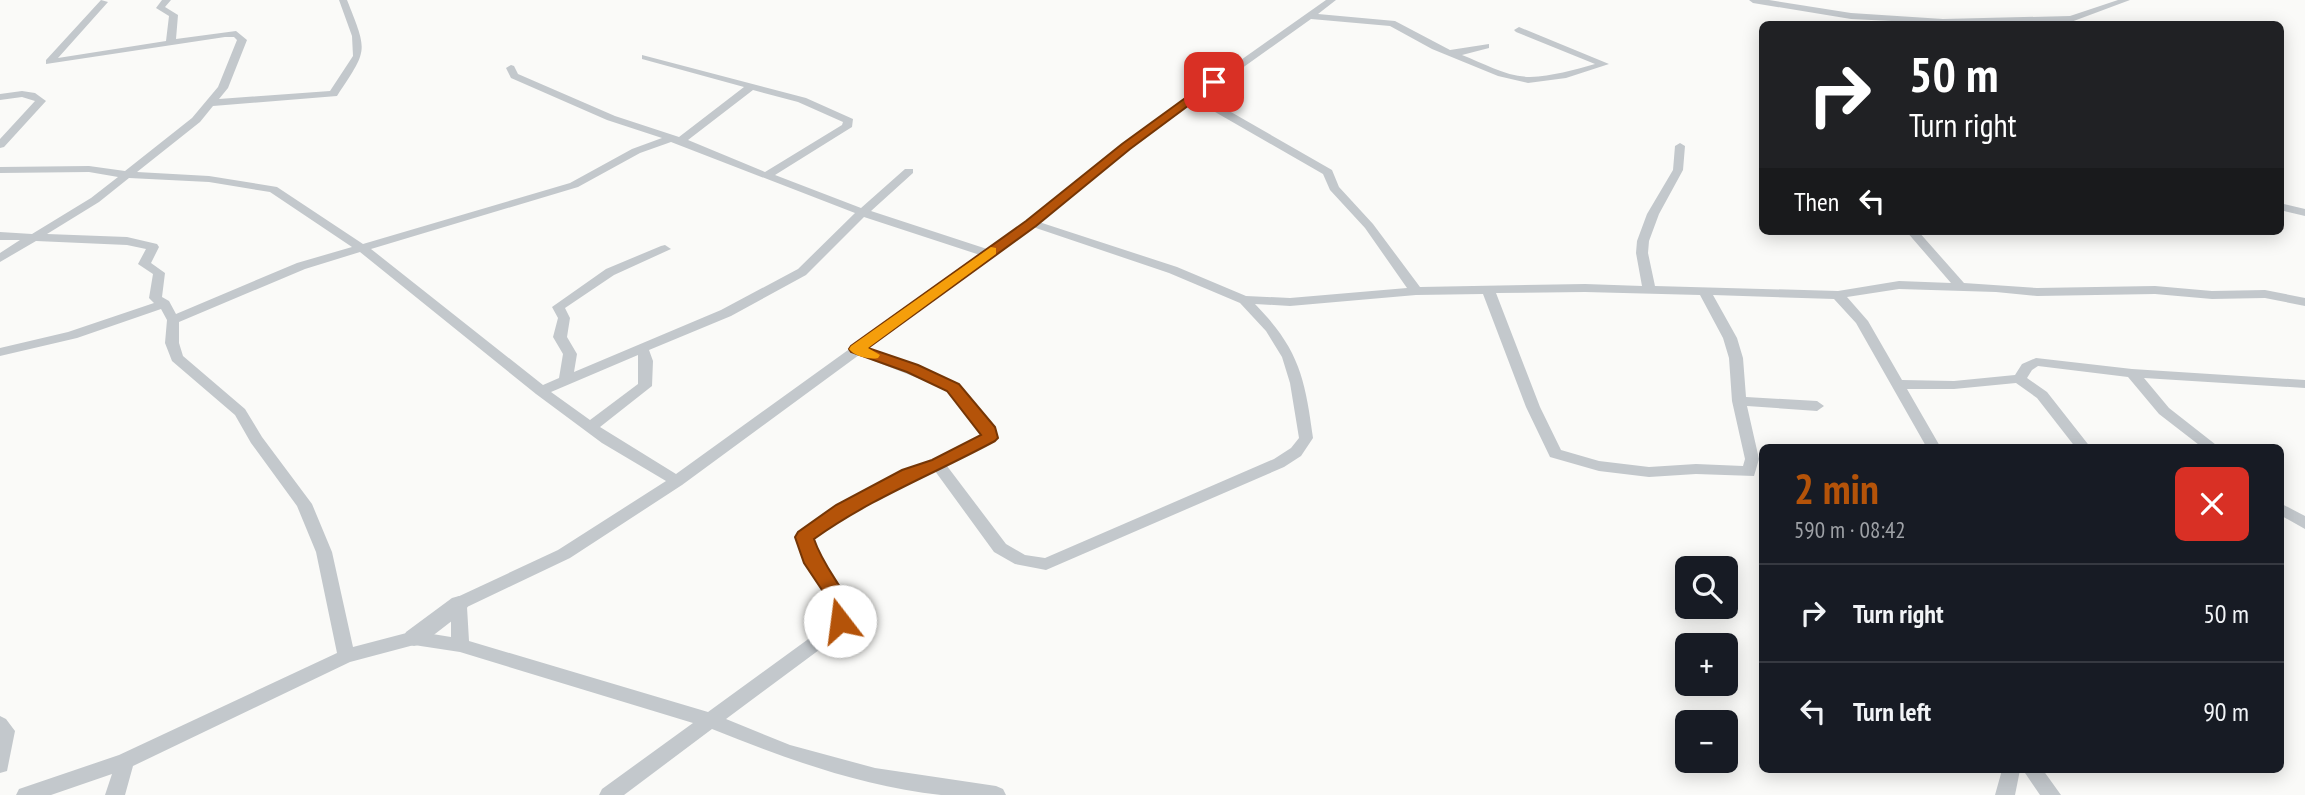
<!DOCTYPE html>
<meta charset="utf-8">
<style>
:root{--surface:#171b24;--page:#20242c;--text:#f1f3f6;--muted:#9ea1a6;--line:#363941;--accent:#b45309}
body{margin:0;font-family:"PT Sans Narrow",sans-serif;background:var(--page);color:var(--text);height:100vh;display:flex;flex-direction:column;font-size:26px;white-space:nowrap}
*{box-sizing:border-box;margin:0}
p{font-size:23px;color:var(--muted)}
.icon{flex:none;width:38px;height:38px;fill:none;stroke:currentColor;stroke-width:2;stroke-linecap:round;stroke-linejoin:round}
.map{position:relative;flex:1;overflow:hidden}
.panel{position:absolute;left:1759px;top:444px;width:525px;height:329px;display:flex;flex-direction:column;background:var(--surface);border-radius:10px;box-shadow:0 4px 18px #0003}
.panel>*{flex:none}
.guide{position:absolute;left:1759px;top:21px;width:525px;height:214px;border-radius:10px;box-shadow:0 4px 18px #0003;background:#202124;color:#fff;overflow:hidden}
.controls{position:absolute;left:1675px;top:556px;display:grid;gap:14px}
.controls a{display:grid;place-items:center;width:63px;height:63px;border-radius:10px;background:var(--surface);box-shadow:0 4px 18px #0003;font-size:35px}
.pin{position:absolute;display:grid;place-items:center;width:60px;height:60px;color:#fff;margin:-30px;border-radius:14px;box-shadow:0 4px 10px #0006}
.me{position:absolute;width:77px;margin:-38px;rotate:345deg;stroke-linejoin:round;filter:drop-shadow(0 0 5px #0008)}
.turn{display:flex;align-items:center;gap:24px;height:147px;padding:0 35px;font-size:32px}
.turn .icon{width:91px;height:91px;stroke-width:2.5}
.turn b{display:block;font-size:49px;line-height:60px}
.then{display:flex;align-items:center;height:66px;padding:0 35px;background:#0003;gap:14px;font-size:26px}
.round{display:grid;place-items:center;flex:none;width:74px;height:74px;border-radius:10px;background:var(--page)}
.overview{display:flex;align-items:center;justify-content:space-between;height:119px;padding:0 35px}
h1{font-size:42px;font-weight:700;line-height:52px;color:var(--accent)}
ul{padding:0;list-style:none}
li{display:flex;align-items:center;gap:21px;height:98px;padding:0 35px;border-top:2px solid var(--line)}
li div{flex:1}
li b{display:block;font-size:26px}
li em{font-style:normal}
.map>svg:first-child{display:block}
</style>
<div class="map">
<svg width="2305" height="795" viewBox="0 0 2305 795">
<rect width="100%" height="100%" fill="#fafaf8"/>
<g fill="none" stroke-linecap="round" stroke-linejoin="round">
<!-- minor -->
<path fill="#c3c8cc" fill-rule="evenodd" d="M101,0L108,2L58,58L166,41L169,16L156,8L162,0H171L165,7L178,15L176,39L236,31L247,40L228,88L219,99L330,91L353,56L352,36L339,0H347C368,53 368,49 337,96L213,106L200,122L137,172L209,176L277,187L363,244L570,183L632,149L662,138L607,120L511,78L506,68L511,65L514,66L518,74L615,116L679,137L744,87L642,59V55L806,98L853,119L852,127L775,175L861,208L905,169H913V173L871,211L987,249L1027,221L1122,144L1326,0H1336L1318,14L1395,21L1450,50L1489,44V48L1462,55C1483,63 1507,77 1530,77C1552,76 1574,70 1595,64L1516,32L1514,30L1519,27L1609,64L1566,78L1528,83L1498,76L1432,49L1390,26L1311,19L1203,96L1332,170L1339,187L1373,224L1420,287L1585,284L1642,286L1636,253L1637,241L1647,214L1673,170L1675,146L1680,143L1685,146L1683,170L1659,214L1649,241L1648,253L1655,286L1838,291L1899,281L1951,283L1906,231H1918L1964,283L2037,288L2155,286L2212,291L2265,290L2305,298V306L2265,298L2212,299L2155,294L2037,296L1996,292L1899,289L1847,297L1868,321L1902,380L1954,381L2015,375L2022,364L2036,358L2132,369L2305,380V388L2144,378L2169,408L2220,448H2203L2159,414L2128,377L2038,366L2032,370L2027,378L2047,392L2091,448H2076L2037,398L2016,383L1954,389H1907L1941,448H1927L1856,323L1834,299L1713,295L1737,338L1743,358L1746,397L1817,401L1824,406L1817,411L1747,406L1759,459L1754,476L1696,474L1649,477L1599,471L1550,457L1526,407L1483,294L1416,295L1290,306L1255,304C1299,349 1305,378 1313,438L1301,456L1284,467L1046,570L1015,564L994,552L935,471C891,487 850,511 813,539L820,561L842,592L850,609L848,621L819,650L726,719L790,745L875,768L996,786L1003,789L1006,795C984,795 962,795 941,795C861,786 786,759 712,729L624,795H599L602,789L693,723L460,652L414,645L350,662L133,766L125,795H105L112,774L51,795H16L19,789L119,755L337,653L316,552L297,506L251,443L235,415L172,361L165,343L167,320L161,309L77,338L0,356V348L68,332L154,303L149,298L153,274L138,264L146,249L127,245L36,241L0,262V253L20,240H0V232L32,234L91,198L118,177L89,172L0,173V167L89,166L125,171L192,118L218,87L237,40L234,37H225L46,64V60ZM753,90L798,102L843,122L842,125L765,172L688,140ZM1196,101L1323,174L1330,190L1365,228L1407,288L1290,298L1246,296L1177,267L1039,222L1130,148ZM671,142L855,213L798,269L721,310L574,372L577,354L567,337L570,318L565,308L614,275L671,249L665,245L661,246L606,269L552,307L558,318L553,337L563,354L559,378L543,385L371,249L578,187L640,153ZM129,178L209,182L270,192L352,247L297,263L176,314L169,301L162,297L165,273L151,263L159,247L157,244L127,237L47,234L99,202ZM864,217L980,255L676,474L600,427L652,386L653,361L649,350L731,316L806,275ZM1033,227L1169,273L1240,303L1266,331L1282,357L1290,383L1299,438L1291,448L1274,459L1045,558L1025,555L1006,544L947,466L994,440L996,437L994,428L958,384L868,349ZM360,252L536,394L602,443L666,481L558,550L453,599L451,604V637L414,631L353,647L332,552L312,504L262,437L245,409L183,356L179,343V322L305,269ZM1585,292L1700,295L1723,338L1729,358L1732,401L1745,459L1743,466L1696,464L1649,467L1599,461L1561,450L1540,407L1496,293ZM638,355V384L590,420L551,392ZM859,355L948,390L982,432V435L933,460L903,471L837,505L798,533L796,537L805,563L834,609L832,618L807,640L708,712L469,641L467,607L570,558L682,485Z
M1749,0H1769L1851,13L1943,19L2070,16L2118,0H2130L2071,22L1952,24L1851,19L1753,3Z
M22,91L35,93L46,101L4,147L0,148V139L35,101L22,97L0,100V94Z
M2280,203L2305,209V216L2280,210Z
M2280,503L2305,516V529L2280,515Z
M0,716L6,719L15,731L7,771L0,773Z
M2002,770H2020L2015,795H1995Z
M2023,770H2043L2061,795H2040Z"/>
<!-- tertiary -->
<path fill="#c3c8cc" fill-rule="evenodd" d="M459,596L466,598L469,604L466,610L422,644L414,646L406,644L403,638L406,632L452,598Z"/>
</g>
<!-- route -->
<path fill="#b45309" stroke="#753606" stroke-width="2" d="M1210,80L1220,82L1130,149L1036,226L868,348L918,365L959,384L995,427L998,438L995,441C934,474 871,498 814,539C823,566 841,584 852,609L847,626L840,628L833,626L831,621L833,609L828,599L804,563L795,537L798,532L836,505L902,470L932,460L981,435L947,391L907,372L851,352L849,349L851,346L1026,221L1122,144Z"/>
<!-- slow -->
<path fill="#f59e0b" d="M991,247L996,248V254L868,348L880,355L878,358C869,360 854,356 849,349L851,346Z"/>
</svg>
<div class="controls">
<a><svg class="icon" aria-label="search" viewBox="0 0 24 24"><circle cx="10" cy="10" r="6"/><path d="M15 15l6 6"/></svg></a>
<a>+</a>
<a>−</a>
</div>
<div class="pin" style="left:1214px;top:82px;background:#d93025"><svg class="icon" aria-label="arrive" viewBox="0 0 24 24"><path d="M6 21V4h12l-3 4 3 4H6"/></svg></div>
<svg class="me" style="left:840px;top:621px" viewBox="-20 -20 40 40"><circle r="19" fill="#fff"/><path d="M0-13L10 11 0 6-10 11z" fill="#b45309"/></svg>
<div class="guide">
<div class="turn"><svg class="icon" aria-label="right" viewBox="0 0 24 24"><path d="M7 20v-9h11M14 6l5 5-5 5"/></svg><div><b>50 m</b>Turn right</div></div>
<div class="then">Then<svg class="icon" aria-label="left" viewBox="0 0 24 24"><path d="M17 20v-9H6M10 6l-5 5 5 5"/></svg></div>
</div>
<section class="panel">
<div class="overview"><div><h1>2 min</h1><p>590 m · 08:42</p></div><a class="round" style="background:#d93025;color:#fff"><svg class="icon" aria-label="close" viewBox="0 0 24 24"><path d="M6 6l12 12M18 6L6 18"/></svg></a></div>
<ul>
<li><svg class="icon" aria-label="right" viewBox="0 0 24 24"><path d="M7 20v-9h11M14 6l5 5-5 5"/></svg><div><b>Turn right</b></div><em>50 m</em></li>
<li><svg class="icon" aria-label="left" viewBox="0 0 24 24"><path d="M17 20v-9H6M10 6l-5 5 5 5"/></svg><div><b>Turn left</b></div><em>90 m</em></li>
</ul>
</section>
</div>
